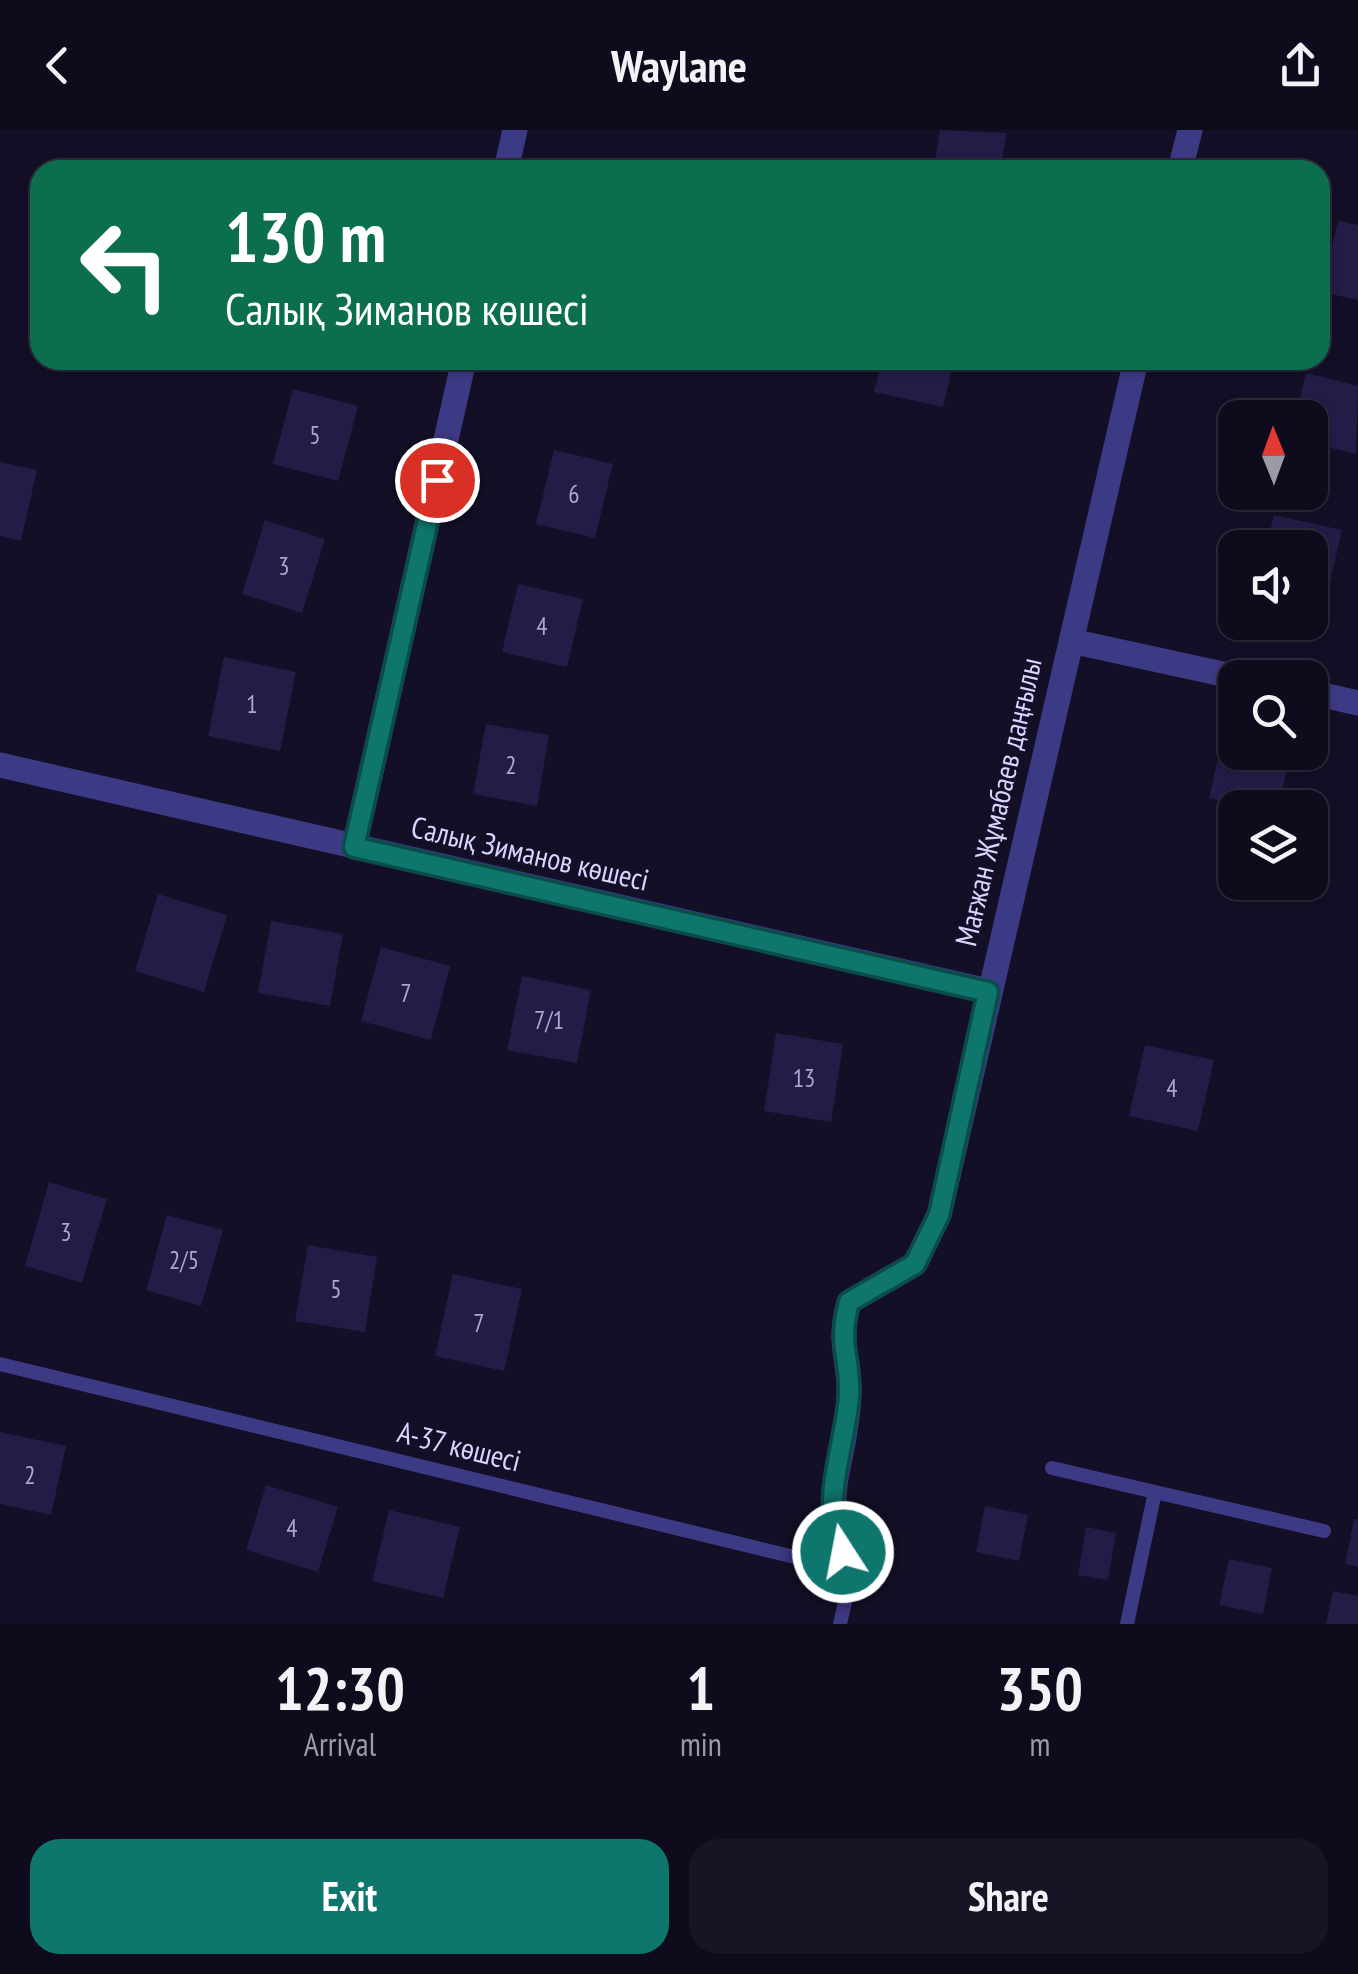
<!DOCTYPE html>
<meta charset="utf-8">
<style>
:root{--surface:#0e0b1c;--page:#171425;--text:#f1f3f6;--muted:#9b9ba3;--line:#2e2b3b;--accent:#0f766e}
body{margin:0;font-family:"PT Sans Narrow",sans-serif;background:var(--page);color:var(--text);height:100vh;display:flex;flex-direction:column;font-size:38px;white-space:nowrap}
*{box-sizing:border-box;margin:0}
p{font-size:32px;color:var(--muted)}
.icon{flex:none;width:55px;height:55px;fill:none;stroke:currentColor;stroke-width:2;stroke-linecap:round;stroke-linejoin:round}
.map{position:relative;height:1494px;overflow:hidden}
.side{display:flex;flex-direction:column;background:var(--surface);flex:1}
.side>*{flex:none}
.banner{position:absolute;left:30px;top:30px;width:1300px;height:210px;border-radius:30px;box-shadow:0 2px 8px #0004,0 0 0 2px var(--line);background:#0b6e4f;color:#fff;overflow:hidden}
.needle{width:65px;rotate:359deg}
.fabs{position:absolute;left:1218px;top:270px;display:grid;gap:20px}
.fabs a{display:grid;place-items:center;width:110px;height:110px;border-radius:20px;background:var(--surface);box-shadow:0 2px 8px #0004,0 0 0 2px var(--line);font-size:50px}
.pin{position:absolute;display:grid;place-items:center;width:85px;height:85px;color:#fff;margin:-42px;border:5px solid #fff;border-radius:50%;box-shadow:0 2px 10px #0007}
.me{position:absolute;width:110px;margin:-55px;rotate:349deg;stroke-linejoin:round;filter:drop-shadow(0 0 8px #0008)}
.turn{display:flex;align-items:center;gap:35px;height:210px;padding:0 30px;font-size:45px}
.turn .icon{width:130px;height:130px;stroke-width:2.5}
.turn b{display:block;font-size:70px;line-height:85px}
.eta{display:flex;justify-content:space-evenly;align-items:center;height:170px;text-align:center}
.eta b{font-size:60px;font-weight:800;line-height:70px}
.cta{display:flex;gap:20px;margin-top:auto;padding:20px 30px}
.cta a{flex:1;height:115px;border-radius:30px;background:var(--accent);color:#fff;font-size:40px;font-weight:800;line-height:115px;text-align:center}
.cta a+a{background:var(--page);color:var(--text)}
header{display:flex;justify-content:space-between;align-items:center;height:130px;padding:0 30px;background:var(--surface);font-size:45px;font-weight:800}
.map>svg:first-child{display:block}
</style>
<header><svg class="icon" aria-label="back" viewBox="0 0 24 24"><path d="M15 5l-7 7 7 7"/></svg>Waylane<svg class="icon" aria-label="share" viewBox="0 0 24 24"><path d="M12 15V3M7 8l5-5 5 5M5 13v7h14v-7"/></svg></header>
<div class="map">
<svg width="1358" height="1494" viewBox="0 0 1358 1494">
<rect width="100%" height="100%" fill="#130f26"/>
<!-- building -->
<path fill="#241b47" d="M940,0L1007,3L1000,40H933Z
M1338,91L1358,95V170L1322,162Z
M882,230H954L943,277L874,262Z
M1306,243L1358,256L1356,324L1310,313V288H1295Z
M293,259L358,276L338,351L273,334Z
M554,320L613,334L595,408L536,394Z
M0,332L37,340L21,411L0,406Z
M1274,385L1342,400L1326,471L1310,468V418H1266Z
M265,390L325,409L302,483L242,464Z
M518,454L583,469L567,537L502,522Z
M224,527L296,542L280,621L208,606Z
M486,594L549,605L537,676L473,664Z
M1225,597L1235,599V622H1291L1278,678H1251L1209,668Z
M158,764L227,785L204,862L135,841Z
M271,791L343,804L330,876L258,863Z
M381,817L450,836L431,910L361,891Z
M522,846L591,860L577,933L507,920Z
M776,903L843,914L831,992L764,981Z
M1145,915L1214,930L1198,1001L1129,986Z
M49,1052L107,1069L82,1153L25,1136Z
M167,1085L223,1100L201,1176L146,1160Z
M308,1115L377,1127L365,1202L295,1191Z
M453,1144L522,1159L504,1241L435,1226Z
M0,1302L66,1316L51,1385L0,1374Z
M266,1355L338,1377L318,1442L246,1420Z
M985,1376L1028,1385L1019,1431L976,1422Z
M389,1380L460,1397L443,1468L372,1451Z
M1354,1389H1358V1437L1345,1434Z
M1086,1397L1116,1403L1108,1450L1078,1445Z
M1229,1429L1272,1438L1263,1484L1219,1475Z
M1333,1461L1358,1466V1494H1326Z"/>
<g fill="none" stroke-linecap="round" stroke-linejoin="round">
<!-- lane -->
<path stroke="#3d3a85" stroke-width="14" d="M0,1234L852,1441L840,1494
M1052,1338L1155,1362
M1127,1494L1155,1362L1324,1401"/>
<!-- street -->
<path stroke="#3d3a85" stroke-width="25" d="M506,40L515,0
M1180,40L1190,0
M1071,511L1241,548
M1310,562L1358,573
M0,635L988,861
M354,717L464,230
M852,1441C815,1362 846,1341 849,1265C850,1226 837,1215 849,1172L915,1134L939,1085L1136,230"/>
</g>
<g fill="none" stroke-linecap="round" stroke-linejoin="round">
<!-- route casing -->
<g stroke="#0a4d48" stroke-width="25">
<path id="route" d="M437,350L354,717L988,862L939,1085L915,1134L849,1172C837,1216 851,1228 849,1266C845,1319 819,1371 843,1422"/>
</g>
<!-- route -->
<use href="#route" stroke="#0f766e" stroke-width="18"/>
</g>
<g text-anchor="middle" stroke-width="10" stroke-linejoin="round" paint-order="stroke">
<!-- number labels -->
<g font-size="25" fill="#aca6d1">
<text x="315" y="314">5</text>
<text x="574" y="373">6</text>
<text x="284" y="445">3</text>
<text x="542" y="505">4</text>
<text x="252" y="583">1</text>
<text x="511" y="644">2</text>
<text x="406" y="872">7</text>
<text x="549" y="899">7/1</text>
<text x="804" y="957">13</text>
<text x="1172" y="967">4</text>
<text x="66" y="1111">3</text>
<text x="184" y="1139">2/5</text>
<text x="336" y="1168">5</text>
<text x="479" y="1202">7</text>
<text x="30" y="1354">2</text>
<text x="292" y="1407">4</text>
</g>
<!-- street labels -->
<g font-size="30" fill="#d9d4ff" stroke="#130f26">
<text transform="translate(999 672) rotate(-77)" y="10">Мағжан Жұмабаев даңғылы</text>
<text transform="translate(530 724) rotate(13)" y="10">Салық Зиманов көшесі</text>
<text transform="translate(459 1317) rotate(14)" y="10">А-37 көшесі</text>
</g>
</g>
</svg>
<div class="fabs">
<a><svg class="needle" viewBox="-14 -14 28 28"><path d="M0-13l5 13h-10z" fill="#e53935"/><path d="M0 13l5-13h-10z" fill="#9b9ba3"/></svg></a>
<a><svg class="icon" aria-label="sound" viewBox="0 0 24 24"><path d="M4 9h4l5-4v14l-5-4H4zM17 9q2 3 0 6"/></svg></a>
<a><svg class="icon" aria-label="search" viewBox="0 0 24 24"><circle cx="10" cy="10" r="6"/><path d="M15 15l6 6"/></svg></a>
<a><svg class="icon" aria-label="layers" viewBox="0 0 24 24"><path d="M12 4l9 5-9 5-9-5zM3 14l9 5 9-5"/></svg></a>
</div>
<div class="pin" style="left:437px;top:350px;background:#d93025"><svg class="icon" aria-label="arrive" viewBox="0 0 24 24"><path d="M6 21V4h12l-3 4 3 4H6"/></svg></div>
<svg class="me" style="left:843px;top:1422px" viewBox="-20 -20 40 40"><circle r="17" fill="#0f766e" stroke="#fff" stroke-width="3"/><path d="M0-11L8 9 0 5-8 9z" fill="#fff"/></svg>
<div class="banner">
<div class="turn"><svg class="icon" aria-label="left" viewBox="0 0 24 24"><path d="M17 20v-9H6M10 6l-5 5 5 5"/></svg><div><b>130 m</b>Салық Зиманов көшесі</div></div>
</div>
</div>
<section class="side">
<div class="eta">
<div><b>12:30</b><p>Arrival</p></div>
<div><b>1</b><p>min</p></div>
<div><b>350</b><p>m</p></div>
</div>
<div class="cta"><a>Exit</a><a>Share</a></div>
</section>
